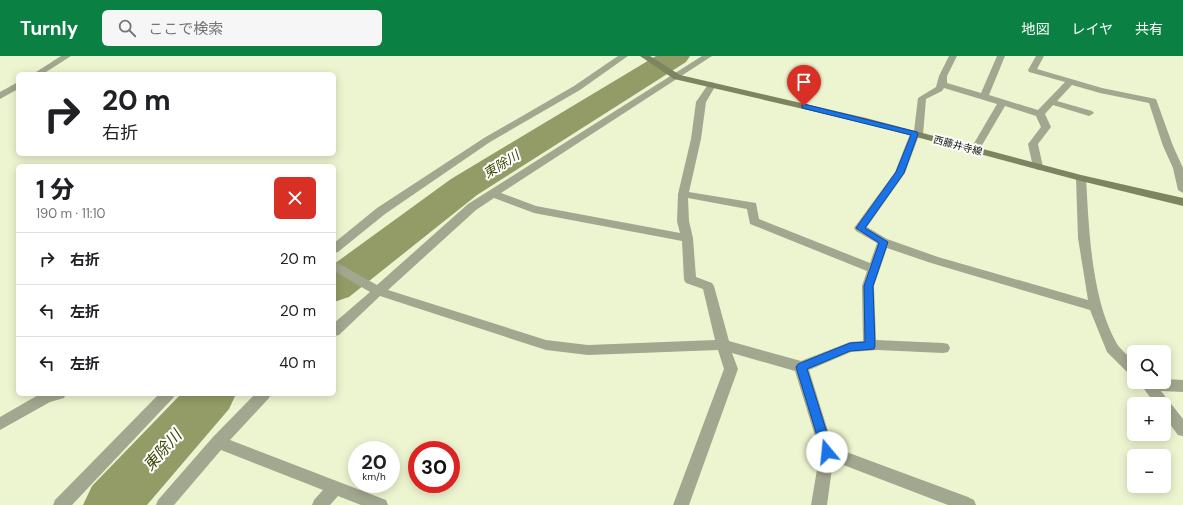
<!DOCTYPE html>
<html lang="ja">
<meta charset="utf-8">
<style>
:root{--surface:#fff;--page:#f6f6f6;--text:#202124;--muted:#757577;--line:#e0e0e0;--accent:#0b8043}
body{margin:0;font-family:"DM Sans","Noto Sans JP",sans-serif;background:var(--page);color:var(--text);height:100vh;display:flex;flex-direction:column;font-size:15px;white-space:nowrap}
*{box-sizing:border-box;margin:0}
p{font-size:13px;color:var(--muted)}
.icon{flex:none;width:22px;height:22px;fill:none;stroke:currentColor;stroke-width:2;stroke-linecap:round;stroke-linejoin:round}
.map{position:relative;flex:1;overflow:hidden}
.drawer{position:absolute;left:16px;top:108px;width:320px;height:232px;display:flex;flex-direction:column;background:var(--surface);border-radius:6px;box-shadow:0 2px 10px #0003}
.drawer>*{flex:none}
.banner{position:absolute;left:16px;top:16px;width:320px;height:84px;border-radius:6px;box-shadow:0 2px 10px #0003;background:#fff;color:var(--text);overflow:hidden}
.buttons{position:absolute;left:1127px;top:289px;display:grid;gap:8px}
.buttons a{display:grid;place-items:center;width:44px;height:44px;border-radius:6px;background:var(--surface);box-shadow:0 2px 10px #0003;font-size:20px}
.speed{position:absolute;left:348px;top:385px;display:flex;gap:8px;font-size:20px;font-weight:700;text-align:center}
.speed>*{display:grid;place-content:center;width:52px;height:52px;border-radius:50%;background:var(--surface);box-shadow:0 2px 10px #0003;line-height:1}
.speed small{font-size:10px;font-weight:400}
.speed .limit{border:6px solid #d22;background:#fff;color:#111}
.pin{position:absolute;display:grid;place-items:center;width:34px;height:34px;color:#fff;margin:-41px -17px;border-radius:50% 50% 50% 0;rotate:-45deg;box-shadow:0 0 4px #0007}
.pin .icon{rotate:45deg}
.me{position:absolute;width:44px;margin:-22px;rotate:343deg;stroke-linejoin:round;filter:drop-shadow(0 0 3px #0008)}
.turn{display:flex;align-items:center;gap:14px;height:84px;padding:0 20px;font-size:18px}
.turn .icon{width:52px;height:52px;stroke-width:2.5}
.turn b{display:block;font-size:28px;line-height:34px}
.round{display:grid;place-items:center;flex:none;width:42px;height:42px;border-radius:6px;background:var(--page)}
.summary{display:flex;align-items:center;justify-content:space-between;height:68px;padding:0 20px}
h1{font-size:24px;font-weight:800;line-height:30px}
ul{padding:0;list-style:none}
li{display:flex;align-items:center;gap:12px;height:52px;padding:0 20px;border-top:1px solid var(--line)}
li div{flex:1}
li b{display:block;font-size:15px}
li em{font-style:normal}
header{display:flex;align-items:center;gap:24px;box-sizing:border-box;height:56px;padding:0 20px;background:var(--accent);color:#fff}
header strong{font-size:19px}
nav{display:flex;gap:22px;margin-inline-start:auto;font-size:14px}
.search{width:280px;height:36px;background:var(--page);display:flex;align-items:center;gap:10px;box-sizing:border-box;padding:0 14px;border-radius:6px;color:var(--muted);font-size:15px}
.map>svg:first-child{display:block}
</style>
<header>
<strong>Turnly</strong>
<div class="search"><svg class="icon" aria-label="search" viewBox="0 0 24 24"><circle cx="10" cy="10" r="6"/><path d="M15 15l6 6"/></svg>ここで検索</div>
<nav><a>地図</a><a>レイヤ</a><a>共有</a></nav>
</header>
<div class="map">
<svg width="1183" height="449" viewBox="0 0 1183 449">
<rect width="100%" height="100%" fill="#edf5d0"/>
<g fill="none" stroke-linecap="round" stroke-linejoin="round">
<!-- river -->
<path fill="#939c66" fill-rule="evenodd" d="M656,0H690L686,6L477,139L349,241L334,246V208L451,123Z
M181,338H236L229,353L147,449H83L92,430Z"/>
<!-- minor -->
<path fill="#a2a78f" fill-rule="evenodd" d="M61,0H71L43,18H33Z
M618,0H628L580,34L490,86L385,158L338,196L334,197V187L377,152L484,82L574,30Z
M702,0H712L501,137L536,150L680,177L677,165L678,138L691,83L696,46L709,27L712,26L716,29L706,46L701,83L689,136L756,147L759,163L870,207L877,187L856,175L854,172L895,116L910,78L914,75L918,42L936,31L939,20L949,0H957L947,20V27L981,37L997,0H1005L989,39L1038,54L1065,26L1029,16L1028,14L1036,0H1044L1037,13L1102,32L1156,43L1173,90L1183,112V137L1178,134L1173,112L1163,90L1149,47L1100,37L1072,29L1057,45L1092,55L1094,57L1089,60L1053,49L1045,58L1051,71L1038,88L1043,111L1038,114L1033,111L1028,88L1041,71L1036,60L1005,50L978,96H972L970,94L997,48L944,32L942,35L926,43L923,79L918,82L905,117L867,171L887,183L938,201L1088,244L1078,182L1076,122L1077,120H1085L1086,122C1089,172 1091,243 1117,288C1121,294 1129,300 1134,305V320L1129,318L1107,296L1090,254L931,207L887,192L874,230L876,284L943,287L948,288L950,292L948,296L943,297L878,294L851,296L809,314L833,391L968,441L974,444L976,449H948L833,405L827,449H811L820,396L795,315L732,297L738,313L689,449H673L724,313L718,294L588,299L546,294L380,240L339,279L334,280V267L370,236L334,215V205L377,229L468,148ZM494,142L534,157L682,185L684,224L686,227L703,233L715,284L588,289L546,284L388,234L476,154ZM688,142L747,153L750,168L867,215L862,230L863,285L850,286L801,305L729,285L714,230L712,227L696,221L693,182L689,165Z
M18,26V33L0,43V36Z
M1164,323L1183,324V336L1161,335L1183,363V380L1178,379L1164,360V348H1155L1139,326H1164Z
M40,338H66L64,342L50,346L0,374V361Z
M159,338H175L173,342L72,449H53L55,444Z
M255,338H271L269,342L230,384L386,444L388,449H361L338,440L330,449H312L314,444L323,434L221,394L174,449H156L158,444L213,381Z"/>
<!-- secondary -->
<path fill="#7d8461" fill-rule="evenodd" d="M640,0H650L680,19L866,62L1081,119L1183,142V150L1081,125L864,67L674,23Z"/>
</g>
<!-- route -->
<path fill="#1a73e8" stroke="#114b97" d="M804,48L917,76L918,78L904,117L865,172L888,186L873,230L875,290L874,293L850,295L807,313L833,396L831,399L827,401L823,399L822,396L796,311L798,308L850,287L865,286L864,230L879,187L856,172L896,116L911,79L802,52V49Z"/>
<g text-anchor="middle" stroke-width="4" stroke-linejoin="round" paint-order="stroke">
<!-- far-street labels -->
<g font-size="10" fill="#101206" stroke="#fff">
<text transform="translate(958 89) rotate(15)" y="4">西藤井寺線</text>
</g>
<!-- water labels -->
<g font-size="13" font-style="italic" fill="#404805" stroke="#fff">
<text transform="translate(501 108) rotate(-32)" y="5">東除川</text>
</g>
<!-- near-water labels -->
<g font-size="16" font-style="italic" fill="#404805" stroke="#fff">
<text transform="translate(162 394) rotate(-48)" y="6">東除川</text>
</g>
</g>
</svg>
<div class="buttons">
<a><svg class="icon" aria-label="search" viewBox="0 0 24 24"><circle cx="10" cy="10" r="6"/><path d="M15 15l6 6"/></svg></a>
<a>+</a>
<a>−</a>
</div>
<div class="speed"><div>20<small>km/h</small></div><div class="limit">30</div></div>
<div class="pin" style="left:804px;top:50px;background:#d93025"><svg class="icon" aria-label="arrive" viewBox="0 0 24 24"><path d="M6 21V4h12l-3 4 3 4H6"/></svg></div>
<svg class="me" style="left:827px;top:396px" viewBox="-20 -20 40 40"><circle r="19" fill="#fff"/><path d="M0-13L10 11 0 6-10 11z" fill="#1a73e8"/></svg>
<div class="banner">
<div class="turn"><svg class="icon" aria-label="right" viewBox="0 0 24 24"><path d="M7 20v-9h11M14 6l5 5-5 5"/></svg><div><b>20 m</b>右折</div></div>
</div>
<section class="drawer">
<div class="summary"><div><h1>1 分</h1><p>190 m · 11:10</p></div><a class="round" style="background:#d93025;color:#fff"><svg class="icon" aria-label="close" viewBox="0 0 24 24"><path d="M6 6l12 12M18 6L6 18"/></svg></a></div>
<ul>
<li><svg class="icon" aria-label="right" viewBox="0 0 24 24"><path d="M7 20v-9h11M14 6l5 5-5 5"/></svg><div><b>右折</b></div><em>20 m</em></li>
<li><svg class="icon" aria-label="left" viewBox="0 0 24 24"><path d="M17 20v-9H6M10 6l-5 5 5 5"/></svg><div><b>左折</b></div><em>20 m</em></li>
<li><svg class="icon" aria-label="left" viewBox="0 0 24 24"><path d="M17 20v-9H6M10 6l-5 5 5 5"/></svg><div><b>左折</b></div><em>40 m</em></li>
</ul>
</section>
</div>
